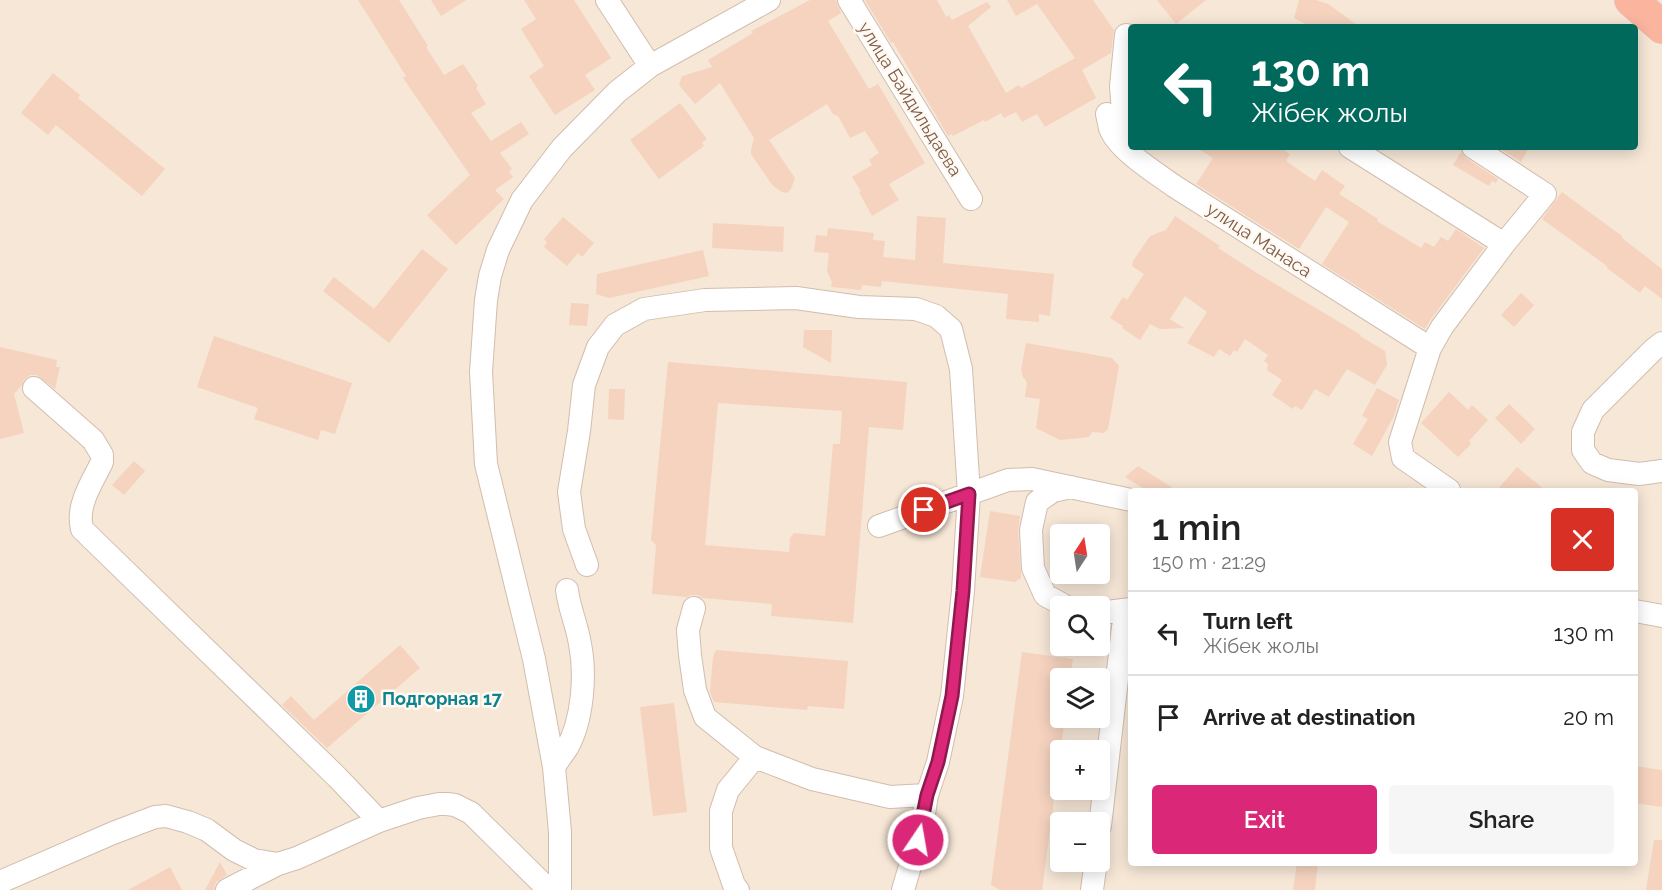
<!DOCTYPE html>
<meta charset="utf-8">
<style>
:root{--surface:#fff;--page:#f6f6f6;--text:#222;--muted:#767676;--line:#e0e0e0;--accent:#db2777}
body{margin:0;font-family:Raleway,sans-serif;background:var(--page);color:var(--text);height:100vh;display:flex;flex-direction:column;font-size:22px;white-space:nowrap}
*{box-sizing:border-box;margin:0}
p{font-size:20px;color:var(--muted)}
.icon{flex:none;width:33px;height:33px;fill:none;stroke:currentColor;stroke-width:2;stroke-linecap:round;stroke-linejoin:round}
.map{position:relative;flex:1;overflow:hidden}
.details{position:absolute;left:1128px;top:488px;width:510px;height:378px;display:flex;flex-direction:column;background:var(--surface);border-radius:6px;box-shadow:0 3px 15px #0003}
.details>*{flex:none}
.top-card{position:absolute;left:1128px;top:24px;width:510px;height:126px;border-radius:6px;box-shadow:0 3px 15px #0003;background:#00695c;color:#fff;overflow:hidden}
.needle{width:39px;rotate:12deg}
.buttons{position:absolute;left:1050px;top:524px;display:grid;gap:12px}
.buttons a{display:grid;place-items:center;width:60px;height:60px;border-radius:6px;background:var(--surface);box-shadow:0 3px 15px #0003;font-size:30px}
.pin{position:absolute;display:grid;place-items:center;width:51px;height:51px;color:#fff;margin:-26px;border:3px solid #fff;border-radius:50%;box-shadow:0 2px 6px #0007}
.me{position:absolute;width:66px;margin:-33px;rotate:12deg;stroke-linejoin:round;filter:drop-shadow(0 0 4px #0008)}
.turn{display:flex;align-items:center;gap:21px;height:126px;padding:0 24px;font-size:27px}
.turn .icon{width:78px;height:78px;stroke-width:2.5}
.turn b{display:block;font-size:42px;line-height:51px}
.round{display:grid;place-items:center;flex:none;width:63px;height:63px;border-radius:6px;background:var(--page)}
.head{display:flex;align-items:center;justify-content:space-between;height:102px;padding:0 24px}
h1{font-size:36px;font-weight:600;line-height:45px}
.primary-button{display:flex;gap:12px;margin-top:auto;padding:12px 24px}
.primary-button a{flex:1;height:69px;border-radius:6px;background:var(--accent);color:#fff;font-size:24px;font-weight:600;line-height:69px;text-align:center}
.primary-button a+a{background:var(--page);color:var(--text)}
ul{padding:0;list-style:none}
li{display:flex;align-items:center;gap:18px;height:84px;padding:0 24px;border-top:2px solid var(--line)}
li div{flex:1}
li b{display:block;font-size:22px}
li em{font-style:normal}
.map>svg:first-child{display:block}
</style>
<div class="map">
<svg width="1662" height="890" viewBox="0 0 1662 890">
<rect width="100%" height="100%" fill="#fef5ea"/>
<!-- residential -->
<path fill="#f6e7d7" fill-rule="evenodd" d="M0,0H1662V890H0ZM1131,27H1635V147H1131ZM1131,490H1635V862H1131ZM1060,534H1100V573H1060ZM1060,606H1100V645H1060ZM1060,678H1100V717H1060ZM1060,750H1100V789H1060ZM1060,822H1100V861H1060Z"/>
<!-- building -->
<path fill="#f5d3bf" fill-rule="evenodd" d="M358,0H399L428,46L426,47L444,75L463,64L478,86L476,88L486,104L471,113L491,141L521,122L529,134L500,153L512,169L509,172L513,177L495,190L504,199L456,245L427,215L470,175L403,78L406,76Z
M431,0H466L441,16Z
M524,0H574L611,58L585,75L595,90L555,115L529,76L544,66L521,29L536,19Z
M810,0H836L841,13L828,21L869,89L878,84L925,163L889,184L899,200L872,216L859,192L861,191L852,177L872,165L869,160L879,153L865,131L850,138L838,116L833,114L827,104L769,140L795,178L791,189L787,193L782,192L773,186L751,154V150L754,138L720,83L695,104L679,85L682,76L712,67L708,60L753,33L751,31Z
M865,0H937L946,17L949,15L952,20L987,2L991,7L968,26L1006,93L1019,85L1021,88L1075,58L1037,4L1016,16L1007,0H1093L1114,30L1111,53L1082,70L1096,98L1045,127L1037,114L1022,122L1016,112L1004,118L1001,113L985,122L984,120L953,136L952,134L948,136L893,42L891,43Z
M1157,0H1206L1176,24Z
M1299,0H1316L1328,4L1360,27H1311L1294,18Z
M53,73L80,95L78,98L165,169L142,196L56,125L48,135L21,113Z
M680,103L707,139L702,143L704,146L659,179L630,140Z
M1195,147H1279L1290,154L1286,161L1315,181L1322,170L1345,186L1339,194L1378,219L1377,221L1421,248L1425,242L1434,247L1441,237L1448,241L1456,229L1484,248L1431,319L1425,329L1322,264L1349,222L1326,207L1299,249L1196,184L1213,158Z
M1498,147H1529L1521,162Z
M1461,152L1466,158L1498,179L1496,183L1492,181L1489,186L1453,165Z
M1562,192L1622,236V238L1662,269V299L1645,286L1640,293L1607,268V266L1542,219Z
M917,216L946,218L943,263L1054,274L1050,316L1039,314V322L1006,319L1008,294L882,281L881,287L862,285L861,290L831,287L832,282L827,271L829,253L814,252L816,235L827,236L828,228L874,233L873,240L885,241L883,257L915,260Z
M1175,216L1220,246L1218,248L1257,273L1361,335L1360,336L1385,351L1387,365L1375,385L1347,369L1329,397L1315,389L1302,410L1295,406L1293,409L1272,395L1282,380L1267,370L1268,364L1264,361L1268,355L1245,339L1237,352L1234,350L1230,356L1219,349L1214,357L1187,343L1207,312L1185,296L1170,319L1184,328L1160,329L1150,324L1140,340L1122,328L1123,326L1110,318L1123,297L1127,300L1144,274L1132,266L1133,261L1150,236L1166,230Z
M563,217L594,243L582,257L578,253L567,266L544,247L547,242L544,239Z
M713,223L784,227L783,252L712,248Z
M422,249L448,269L389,343L323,291L334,277L374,309Z
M703,250L709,276L609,298L596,294L597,274Z
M1521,293L1534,305L1514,327L1501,315Z
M571,303L589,304L587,326L569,325Z
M804,330H832L831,363L803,347Z
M214,336L352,383L335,434L321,430L318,440L254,419L258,408L197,387Z
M1026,343L1112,358L1119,366L1108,429L1104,433L1092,432L1089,437L1060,440L1036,428L1040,399L1025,397L1027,382L1023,377L1021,370Z
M0,347L57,360L56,367H60L55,389L37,375H30L24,380L21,386L14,394L24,433L0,439Z
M668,362L907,382L903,430L869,427L853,623L771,616L772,604L703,598L697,595H691L687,597L652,594L656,545L651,540ZM718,403L842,411L840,444H833L825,536L794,533L790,538L789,552L705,545Z
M1377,388L1399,400L1394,416L1372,456L1353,444L1368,419L1362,416Z
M609,389H625L624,420L608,419Z
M1449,392L1468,410L1472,405L1488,420L1469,441L1471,444L1458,457L1421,423Z
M1509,404L1535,429L1521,444L1495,418Z
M134,461L145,471L124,495L112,485Z
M1138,466L1176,490H1146L1125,477Z
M1517,467L1545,490H1497Z
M990,511L1020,516L1018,531L1021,575V578L1015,582L980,577Z
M400,645L420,668L327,748L282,705L291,696L314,720Z
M716,650L848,661L844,709L808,706L807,710L714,702L710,692L713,657Z
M1022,652L1073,659L1070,678H1060V717H1065L1042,890H1000L991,885Z
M674,703L687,812L653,816L640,707Z
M1635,766L1662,770V807L1635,803Z
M1654,840H1662V890H1646Z
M220,862L227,875L216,882L214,890H205Z
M1297,862H1318L1315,890H1293Z
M170,867L182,890H128Z"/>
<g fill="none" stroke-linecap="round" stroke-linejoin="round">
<!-- minor casing -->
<g stroke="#d2bdae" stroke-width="24">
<path id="minor" d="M607,0L650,66
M849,0L971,199
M1107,114C1108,118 1109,124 1110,128C1117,149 1156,173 1174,186L1430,348
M1125,137L1121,86L1126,35
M1350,147L1504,244
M1662,343L1653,350L1593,410L1583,432V450L1592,463L1608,470L1639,474L1662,471
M34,388L93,440L102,455V462C92,483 76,505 82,529L337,777L379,821
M1449,490L1403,458L1400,442L1430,348L1442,327L1504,244L1545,194L1473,147
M879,526L1008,480L1032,479L1131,500
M587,565L574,529L569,492L579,431L584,385L598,347L615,325L644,309L705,300L796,298L859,307L916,309L936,316L951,329L961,369L969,494L963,591L952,696L938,762L927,795L890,797L812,779L755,757L705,717L695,690L690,655L688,630L694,608
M1065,606L1045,595L1033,568L1031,530L1037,502L1053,491L1071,487
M1100,611L1107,612L1131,609
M1635,611L1662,616
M554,767C558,760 563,754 567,748C583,720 586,674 580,644C577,625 569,608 567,590
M1100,826L1123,627L1131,614
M0,882L113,833L155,817L166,816L188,822L207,830L234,850L254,860L278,864L297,858L379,821L418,808L439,804H447L455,805L471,813L549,890
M227,890L278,864
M560,890V832L554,767L534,659L486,464L481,372L486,300L490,276L498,250L522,200L562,148L617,92L650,66L769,0
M738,890L734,885L721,848V811L728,790L755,757
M903,890L922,826L927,795
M1092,890L1096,861"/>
</g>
<!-- highway casing -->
<g stroke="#dad1cc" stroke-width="34">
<path id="highway" d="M1631,0L1662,27"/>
</g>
<!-- minor -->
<use href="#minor" stroke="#fff" stroke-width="22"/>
<!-- highway -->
<use href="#highway" stroke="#fbb49e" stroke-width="33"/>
</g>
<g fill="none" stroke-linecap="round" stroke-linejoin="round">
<!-- route casing -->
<g stroke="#8e194d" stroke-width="15">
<path id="route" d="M918,840L927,795L938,762L952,696L963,591L969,494L924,510"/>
</g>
<!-- route -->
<use href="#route" stroke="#db2777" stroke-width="10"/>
</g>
<!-- icons -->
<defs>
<g id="building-disc" transform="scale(1.5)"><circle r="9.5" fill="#0f9aa8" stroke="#fff9f1"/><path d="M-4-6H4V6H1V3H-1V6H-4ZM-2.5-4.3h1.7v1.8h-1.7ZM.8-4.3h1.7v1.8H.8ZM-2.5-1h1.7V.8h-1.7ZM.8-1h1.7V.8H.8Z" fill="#fff"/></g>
</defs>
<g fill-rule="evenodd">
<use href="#building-disc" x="361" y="699"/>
</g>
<g text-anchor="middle" stroke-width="5" stroke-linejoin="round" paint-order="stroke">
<!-- street labels -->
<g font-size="18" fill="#7b5b4a" stroke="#fff9f1">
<text transform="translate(910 99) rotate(58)" y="6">улица Байдильдаева</text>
<text transform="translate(1259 240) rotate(33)" y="6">улица Манаса</text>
</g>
<!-- culture labels -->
<g font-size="18" font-weight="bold" fill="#0d838f" stroke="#fff9f1" text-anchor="start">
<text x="382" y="705">Подгорная 17</text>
</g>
</g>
</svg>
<div class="buttons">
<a><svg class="needle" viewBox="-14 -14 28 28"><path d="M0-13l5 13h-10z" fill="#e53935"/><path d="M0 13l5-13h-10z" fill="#767676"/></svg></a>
<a><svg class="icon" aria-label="search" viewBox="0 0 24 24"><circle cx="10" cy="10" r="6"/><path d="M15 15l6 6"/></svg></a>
<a><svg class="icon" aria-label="layers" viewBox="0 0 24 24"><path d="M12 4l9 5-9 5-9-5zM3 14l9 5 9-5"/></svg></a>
<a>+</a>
<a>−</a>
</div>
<div class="pin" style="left:924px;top:510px;background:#d93025"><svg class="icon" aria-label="arrive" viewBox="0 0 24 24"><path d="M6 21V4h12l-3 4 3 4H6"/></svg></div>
<svg class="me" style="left:918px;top:840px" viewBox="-20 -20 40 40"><circle r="17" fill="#db2777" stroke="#fff" stroke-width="3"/><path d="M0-11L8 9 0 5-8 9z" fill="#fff"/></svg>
<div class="top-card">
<div class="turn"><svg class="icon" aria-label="left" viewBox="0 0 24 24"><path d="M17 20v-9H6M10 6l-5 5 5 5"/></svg><div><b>130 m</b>Жібек жолы</div></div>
</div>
<section class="details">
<div class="head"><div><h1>1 min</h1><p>150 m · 21:29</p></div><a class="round" style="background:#d93025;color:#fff"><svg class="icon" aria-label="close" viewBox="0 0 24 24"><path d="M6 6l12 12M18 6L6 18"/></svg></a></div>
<ul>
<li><svg class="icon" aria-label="left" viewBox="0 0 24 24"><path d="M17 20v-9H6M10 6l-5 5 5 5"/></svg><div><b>Turn left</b><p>Жібек жолы</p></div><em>130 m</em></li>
<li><svg class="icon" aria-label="arrive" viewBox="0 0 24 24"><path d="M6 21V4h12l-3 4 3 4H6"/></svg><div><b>Arrive at destination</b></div><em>20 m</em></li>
</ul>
<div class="primary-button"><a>Exit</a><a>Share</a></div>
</section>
</div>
